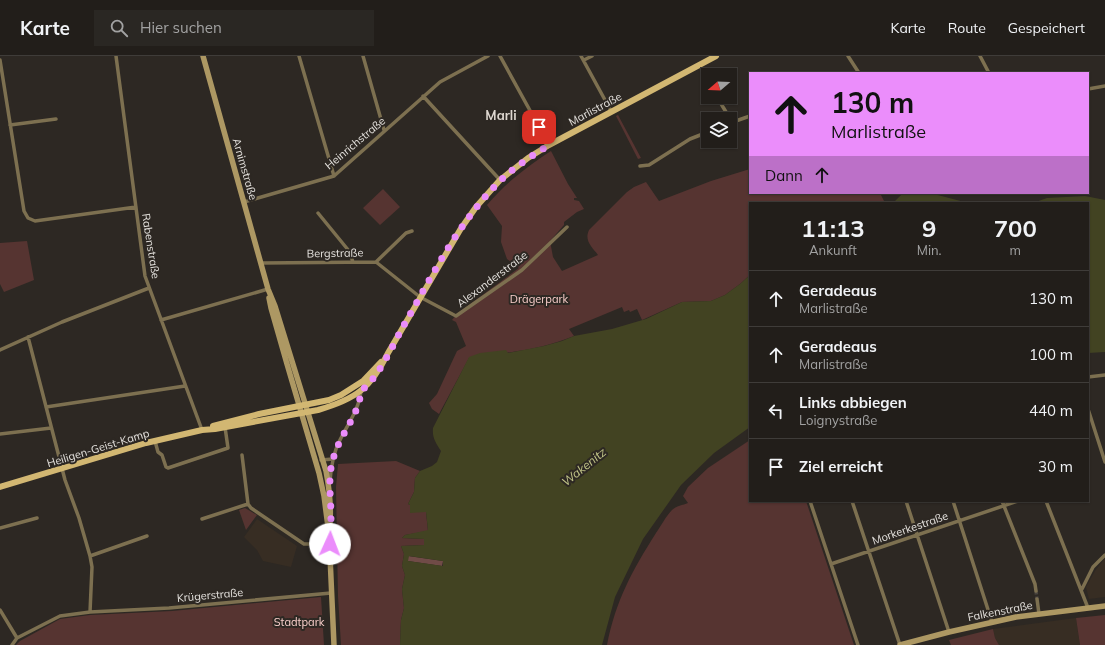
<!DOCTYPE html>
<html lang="de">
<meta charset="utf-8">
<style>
:root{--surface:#221e1a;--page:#2a2723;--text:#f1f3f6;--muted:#a2a2a2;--line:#3f3c39}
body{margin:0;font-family:Mulish,sans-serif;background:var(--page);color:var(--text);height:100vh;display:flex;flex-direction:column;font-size:15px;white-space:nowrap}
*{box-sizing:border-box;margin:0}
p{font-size:13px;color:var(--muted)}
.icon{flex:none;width:22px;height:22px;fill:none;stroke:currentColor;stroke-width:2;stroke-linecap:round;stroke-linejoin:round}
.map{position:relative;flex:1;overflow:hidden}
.details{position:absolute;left:749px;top:146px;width:340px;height:300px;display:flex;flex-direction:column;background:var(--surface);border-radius:0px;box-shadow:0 1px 3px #0004,0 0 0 1px var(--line)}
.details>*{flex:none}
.banner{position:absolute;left:749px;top:16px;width:340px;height:122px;border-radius:0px;box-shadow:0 1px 3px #0004,0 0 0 1px var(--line);background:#eb8dfb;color:#111;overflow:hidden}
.needle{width:26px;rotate:251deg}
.tools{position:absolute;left:701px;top:12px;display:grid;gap:8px}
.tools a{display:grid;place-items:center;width:36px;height:36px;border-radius:0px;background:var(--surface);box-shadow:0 1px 3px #0004,0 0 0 1px var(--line);font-size:20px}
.pin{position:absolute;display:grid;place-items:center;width:34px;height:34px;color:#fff;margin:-17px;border-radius:8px;box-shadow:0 2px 6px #0006}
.me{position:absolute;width:44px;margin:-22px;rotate:2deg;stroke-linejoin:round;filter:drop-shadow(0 0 3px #0008)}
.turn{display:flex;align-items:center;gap:14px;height:84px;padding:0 16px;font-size:18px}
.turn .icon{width:52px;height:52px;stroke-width:2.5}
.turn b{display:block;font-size:28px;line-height:34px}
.then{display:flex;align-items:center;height:38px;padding:0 16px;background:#0003;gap:8px;font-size:15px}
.eta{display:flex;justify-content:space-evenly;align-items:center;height:68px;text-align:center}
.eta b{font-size:24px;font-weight:700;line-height:28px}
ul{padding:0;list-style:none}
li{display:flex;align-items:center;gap:12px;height:56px;padding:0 16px;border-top:1px solid var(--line)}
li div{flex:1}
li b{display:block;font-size:15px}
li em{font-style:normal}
header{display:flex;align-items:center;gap:24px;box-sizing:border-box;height:56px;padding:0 20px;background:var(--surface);border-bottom:1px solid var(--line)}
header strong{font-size:19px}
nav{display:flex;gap:22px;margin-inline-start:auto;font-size:14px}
.search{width:280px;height:36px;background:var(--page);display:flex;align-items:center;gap:10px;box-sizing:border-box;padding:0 14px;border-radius:0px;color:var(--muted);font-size:15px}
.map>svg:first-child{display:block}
</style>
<header>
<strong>Karte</strong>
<div class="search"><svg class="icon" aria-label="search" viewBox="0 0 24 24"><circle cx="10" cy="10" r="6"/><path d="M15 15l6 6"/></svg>Hier suchen</div>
<nav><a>Karte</a><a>Route</a><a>Gespeichert</a></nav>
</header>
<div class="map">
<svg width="1105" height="589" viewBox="0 0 1105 589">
<rect width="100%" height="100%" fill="#2d2823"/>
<!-- built -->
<path fill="#372d23" d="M257,463L297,490L291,511L263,505L257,494L244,481Z
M1105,502V541L1089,543L1086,531L1095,515Z
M1076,562L1080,589H999L995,582L993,573Z"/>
<!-- green -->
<path fill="#563431" d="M618,59L641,102L638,103L616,60Z
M551,95L568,128L577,142H574V144L579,145L584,153L577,156L564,166V169L550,185L553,201L562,215L598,199C592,191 584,185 589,174L627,136L634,131L646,126L659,145L711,125L750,113V137H880L885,147H750V219L740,228L725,239L711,245L682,246L642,264L637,253L630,256L629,254L624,256L622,251L569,273L574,280C541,294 504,297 469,302L439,358L432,353L429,347L437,338L457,295L466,290L456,266L452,264L458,257L519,212L507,203L501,186L502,170L487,149C507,126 525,112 551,95Z
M383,133L400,151L380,169L363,152Z
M27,185L34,224L4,236L0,228V187Z
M750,384V445H806L854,589H607C616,544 632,515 656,477C661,470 666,460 672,454C676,450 683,449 688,447L683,440L688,431L708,412Z
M396,405L420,415L415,422L414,436L408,448L426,456L428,475L405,479L402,482L424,483V489L401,490L404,498L402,510L405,519L402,533L404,552L401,564L400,589H341L338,540L336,431L338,408Z
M245,452L257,459L246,474L239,454Z
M321,541L324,589H16L20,585L60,563L90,559L172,555Z
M1105,559V589H1080L1076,562Z
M993,573L995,582L999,589H951L949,584Z"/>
<!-- forest -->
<path fill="#704b47" d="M408,500L443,505L442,510L408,505Z"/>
<!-- water -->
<path fill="#424322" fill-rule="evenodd" d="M903,137L934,138L968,147H893Z
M1085,140L1105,144V296L1088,297V147H1033L1047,142Z
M750,219V371L714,397L681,429L643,483L615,541L602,589H400L401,564L404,552L402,533L405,519L402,510L404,498L401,490L424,489V483L402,482L405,479L428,474L426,456L410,457V449L408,448L414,436L415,422L420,415L432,410L437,406L441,395C436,387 432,382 433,372L469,301L480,297L506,294L508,297L544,290L562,285L574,280L612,273L646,263L682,246L711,245L725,239L740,228ZM409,500L443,505V510L408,505Z"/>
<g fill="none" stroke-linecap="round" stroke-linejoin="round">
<!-- street-tunnel -->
<path stroke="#49443f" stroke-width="3.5" stroke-dasharray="3.5 2" stroke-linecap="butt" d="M1036,535L1037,543"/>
<!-- street -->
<path stroke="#7d7050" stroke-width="3.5" d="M116,0L145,220L202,374
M299,0L334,120
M363,0L384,74
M500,0L549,89
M581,0L611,55
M848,0L859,17
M980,0L989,17
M0,4L24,155L28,162L35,165L136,151
M584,4L592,0
M703,20L708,27
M1088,33L1105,30
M423,40L500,124
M717,41L732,66
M730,67L750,60
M10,69L56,63
M640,110L649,109L690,83L708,76
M244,146L334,120L440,26L488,0
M318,157L349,195L353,206
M376,206L406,177L412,175
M262,207L376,206L420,241L456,260L522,214L567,171
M161,264L268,233
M28,281L65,424L79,462L90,500L92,511L90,556
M0,294L62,266L149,232
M1088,321L1105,319
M46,351L185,330
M1088,353L1105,406
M0,378L51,372
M155,385L158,396L162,399L166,411L168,412L228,392L225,371
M242,399L248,448L251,452L304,488H330
M321,404L333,403
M330,425C331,412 333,398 339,386C347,369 359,354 361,335
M810,445L858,589
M852,445L900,589
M906,445L949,576
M953,445L992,566
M1002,445L1035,528L1036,535
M1046,445L1088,552
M202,463L248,448
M0,472L37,462
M90,500L147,480
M831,508L1018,445
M1082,533L1093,511L1105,499
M1037,543L1039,558
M0,554L17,582
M12,589L17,582L60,560L90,556L169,552L331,537"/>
<!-- secondary -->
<path stroke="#ad9863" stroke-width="5.5" d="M203,0L268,233L275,250L326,415C330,436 332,456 329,478L334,589
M269,242L271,252L287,308L319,417L324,440L328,471
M900,589L949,576L1016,561L1105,550"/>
<!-- primary -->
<path stroke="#d2b772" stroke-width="6" d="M213,370L259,358L329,344L341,339L363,325L381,306
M0,431L146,387L202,374L215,373L318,354C356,343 371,332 388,297L460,174L476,151L500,124L528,102L549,89L716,0"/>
</g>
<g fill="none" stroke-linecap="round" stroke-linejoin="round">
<!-- route -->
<path stroke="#eb8dfb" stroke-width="7" stroke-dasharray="0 12.6" d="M330,488C329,479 331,470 331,461C331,440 327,420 334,400C341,377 359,359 361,335C380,320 392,290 404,269C432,220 459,165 500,125C514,111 532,100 549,89L539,71"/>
</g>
<g text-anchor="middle" stroke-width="4" stroke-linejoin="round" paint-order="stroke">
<!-- street labels -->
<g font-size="11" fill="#e6e3df" stroke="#2d2823">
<text transform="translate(595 53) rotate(-28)" y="4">Marlistraße</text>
<text transform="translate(355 87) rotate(-40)" y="4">Heinrichstraße</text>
<text transform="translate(245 113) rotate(74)" y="4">Arnimstraße</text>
<text transform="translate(151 190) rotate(81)" y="4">Rabenstraße</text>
<text transform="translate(335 197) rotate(-1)" y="4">Bergstraße</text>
<text transform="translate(492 223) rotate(-37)" y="4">Alexanderstraße</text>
<text transform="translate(98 392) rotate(-17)" y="4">Heiligen-Geist-Kamp</text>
<text transform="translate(910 472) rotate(-19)" y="4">Morkerkestraße</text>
<text transform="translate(210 539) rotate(-5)" y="4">Krügerstraße</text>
<text transform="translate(1000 555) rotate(-11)" y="4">Falkenstraße</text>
</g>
<!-- park labels -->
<g font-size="11" fill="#facfcb" stroke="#2d2823">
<text x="539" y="247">Drägerpark</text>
<text x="299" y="570">Stadtpark</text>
</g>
<!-- water labels -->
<g font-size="12" font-style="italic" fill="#c2c588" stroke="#2d2823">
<text transform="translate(584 411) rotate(-39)" y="4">Wakenitz</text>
</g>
<!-- quarter labels -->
<g font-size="13" font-weight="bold" fill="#dfd8d1" stroke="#2d2823">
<text x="501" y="64">Marli</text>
</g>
</g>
</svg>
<div class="tools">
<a><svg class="needle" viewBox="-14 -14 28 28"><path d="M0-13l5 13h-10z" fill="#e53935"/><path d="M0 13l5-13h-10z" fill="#a2a2a2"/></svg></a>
<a><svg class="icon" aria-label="layers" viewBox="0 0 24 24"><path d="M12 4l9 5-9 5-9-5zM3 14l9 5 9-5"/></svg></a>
</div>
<div class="pin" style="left:539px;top:71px;background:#d93025"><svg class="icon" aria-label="arrive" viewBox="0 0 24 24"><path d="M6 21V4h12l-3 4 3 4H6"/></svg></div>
<svg class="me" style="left:330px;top:488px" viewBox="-20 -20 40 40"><circle r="19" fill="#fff"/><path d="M0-13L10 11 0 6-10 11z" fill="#eb8dfb"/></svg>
<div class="banner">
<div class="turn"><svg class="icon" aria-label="ahead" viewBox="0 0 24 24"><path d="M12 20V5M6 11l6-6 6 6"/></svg><div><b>130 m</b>Marlistraße</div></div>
<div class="then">Dann<svg class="icon" aria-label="ahead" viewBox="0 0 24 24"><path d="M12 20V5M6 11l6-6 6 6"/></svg></div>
</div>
<section class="details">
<div class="eta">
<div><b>11:13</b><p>Ankunft</p></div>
<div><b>9</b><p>Min.</p></div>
<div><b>700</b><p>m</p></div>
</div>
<ul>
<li><svg class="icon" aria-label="ahead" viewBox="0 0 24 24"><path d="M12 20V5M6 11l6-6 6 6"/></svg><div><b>Geradeaus</b><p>Marlistraße</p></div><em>130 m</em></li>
<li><svg class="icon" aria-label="ahead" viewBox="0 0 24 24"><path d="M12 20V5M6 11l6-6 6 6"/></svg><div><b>Geradeaus</b><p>Marlistraße</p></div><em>100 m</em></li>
<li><svg class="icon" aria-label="left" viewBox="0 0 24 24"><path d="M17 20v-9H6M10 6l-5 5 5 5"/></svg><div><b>Links abbiegen</b><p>Loignystraße</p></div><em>440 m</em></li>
<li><svg class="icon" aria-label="arrive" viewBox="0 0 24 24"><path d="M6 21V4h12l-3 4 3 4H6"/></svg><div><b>Ziel erreicht</b></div><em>30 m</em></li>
</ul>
</section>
</div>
